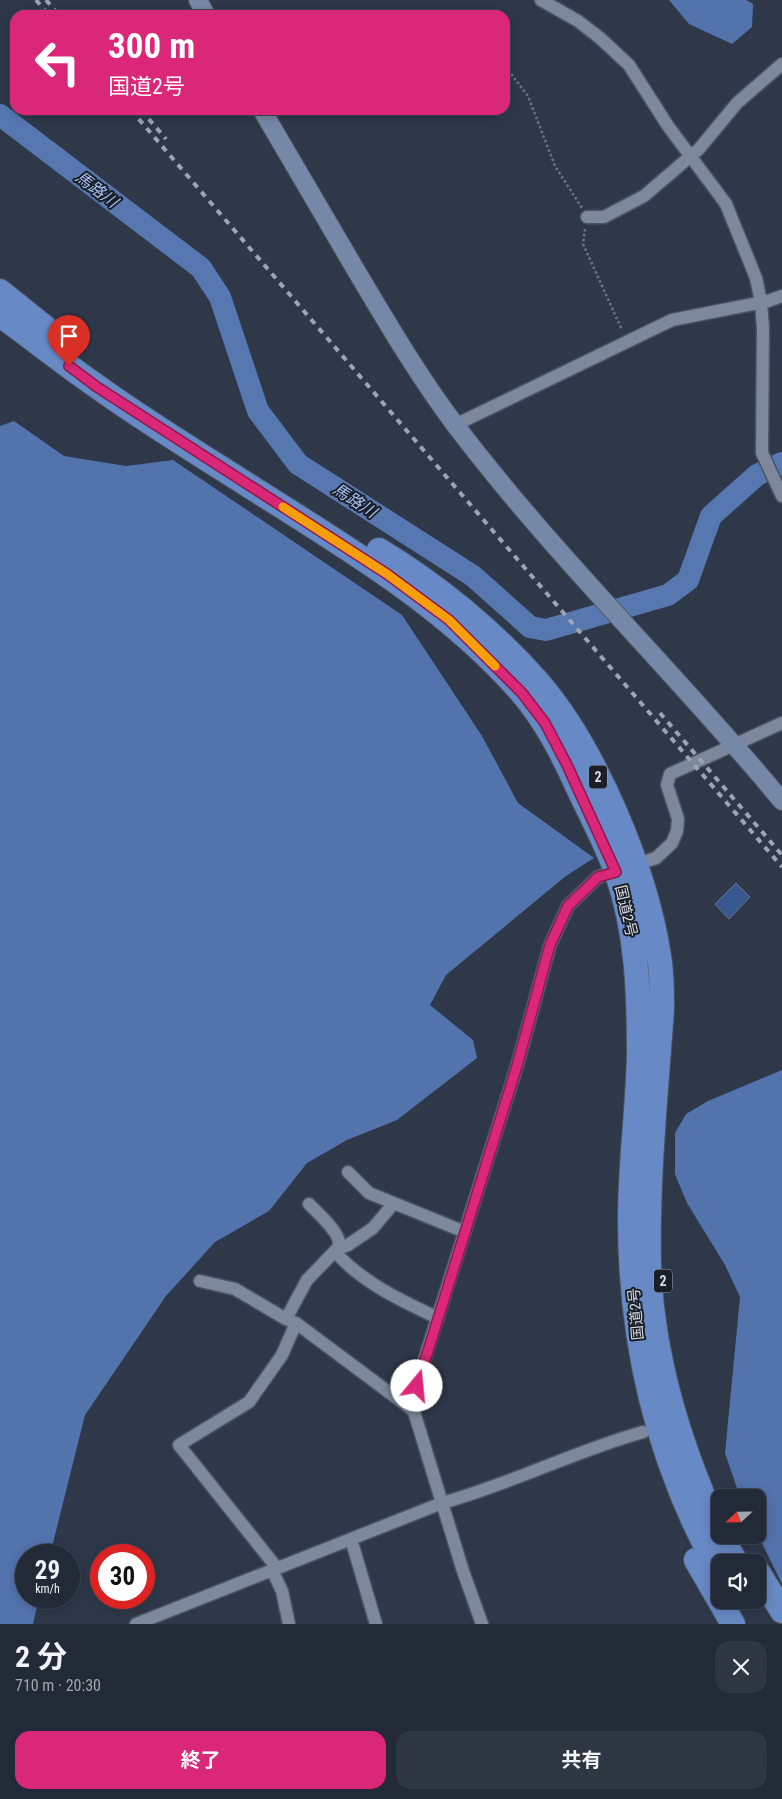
<!DOCTYPE html>
<html lang="ja">
<meta charset="utf-8">
<style>
:root{--surface:#222a37;--page:#2e3642;--text:#f1f3f6;--muted:#a2a7ad;--line:#3f4652;--accent:#db2777}
body{margin:0;font-family:"Roboto Condensed","Noto Sans JP",sans-serif;background:var(--page);color:var(--text);height:100vh;display:flex;flex-direction:column;font-size:19px;white-space:nowrap}
*{box-sizing:border-box;margin:0}
p{font-size:16px;color:var(--muted)}
.icon{flex:none;width:28px;height:28px;fill:none;stroke:currentColor;stroke-width:2;stroke-linecap:round;stroke-linejoin:round}
.map{position:relative;height:1624px;overflow:hidden}
.details{display:flex;flex-direction:column;background:var(--surface);flex:1}
.details>*{flex:none}
.guide{position:absolute;left:10px;top:10px;width:500px;height:105px;border-radius:15px;box-shadow:0 2px 12px #0003,0 0 0 1px var(--line);background:#db2777;color:#fff;overflow:hidden}
.needle{width:32px;rotate:248deg}
.buttons{position:absolute;left:711px;top:1489px;display:grid;gap:10px}
.buttons a{display:grid;place-items:center;width:55px;height:55px;border-radius:10px;background:var(--surface);box-shadow:0 2px 12px #0003,0 0 0 1px var(--line);font-size:25px}
.speed{position:absolute;left:15px;top:1544px;display:flex;gap:10px;font-size:25px;font-weight:700;text-align:center}
.speed>*{display:grid;place-content:center;width:65px;height:65px;border-radius:50%;background:var(--surface);box-shadow:0 2px 12px #0003,0 0 0 1px var(--line);line-height:1}
.speed small{font-size:12px;font-weight:400}
.speed .limit{border:8px solid #d22;background:#fff;color:#111}
.pin{position:absolute;display:grid;place-items:center;width:42px;height:42px;color:#fff;margin:-51px -21px;border-radius:50% 50% 50% 0;rotate:-45deg;box-shadow:0 0 5px #0007}
.pin .icon{rotate:45deg}
.me{position:absolute;width:55px;margin:-28px;rotate:17deg;stroke-linejoin:round;filter:drop-shadow(0 0 4px #0008)}
.turn{display:flex;align-items:center;gap:18px;height:105px;padding:0 15px;font-size:22px}
.turn .icon{width:65px;height:65px;stroke-width:2.5}
.turn b{display:block;font-size:35px;line-height:42px}
.round{display:grid;place-items:center;flex:none;width:52px;height:52px;border-radius:15px;background:var(--page)}
.overview{display:flex;align-items:center;justify-content:space-between;height:85px;padding:0 15px}
h1{font-size:30px;font-weight:700;line-height:38px}
.primary-button{display:flex;gap:10px;margin-top:auto;padding:10px 15px}
.primary-button a{flex:1;height:58px;border-radius:15px;background:var(--accent);color:#fff;font-size:20px;font-weight:700;line-height:58px;text-align:center}
.primary-button a+a{background:var(--page);color:var(--text)}
.map>svg:first-child{display:block}
</style>
<div class="map">
<svg width="782" height="1624" viewBox="0 0 782 1624">
<rect width="100%" height="100%" fill="#2e3849"/>
<!-- forest -->
<path fill="#5373ad" d="M669,0H746L753,4L752,27L732,44L689,24Z
M14,421L64,456L126,466L173,460L402,615L482,736L518,803L594,858L566,876L446,975L430,1005L473,1040L477,1058L397,1120L347,1140L307,1163L269,1211L215,1242L166,1296L85,1415L50,1555H26V1598H39L33,1624H0V426Z
M782,1070V1584L758,1535V1498L740,1497L725,1453L740,1297L725,1265L687,1203L675,1174V1133L686,1114L708,1101Z"/>
<g fill="none" stroke-linecap="round" stroke-linejoin="round">
<!-- river -->
<path stroke="#5677b0" stroke-width="22" d="M0,115L201,268L220,297L258,411L298,464L473,576L530,627L546,630L668,595L688,580L711,516L757,475L782,463"/>
</g>
<!-- building -->
<path fill="#38578e" stroke="#677386" d="M736,883L750,897L729,919L715,904Z"/>
<g fill="none" stroke-linecap="round" stroke-linejoin="round">
<!-- street casing -->
<g stroke="#4b5463" stroke-width="15">
<path id="street" d="M541,0L578,21L600,38L629,65L668,126L726,204L756,278L761,302L763,328L762,453L782,496
M587,217H604L644,196L699,149L737,103L782,64
M455,425L672,320L768,301L782,296
M348,1172L369,1193L465,1232
M309,1204C317,1212 338,1231 339,1242C339,1246 337,1250 337,1254C365,1284 402,1301 438,1318
M200,1281L235,1289L286,1319
M296,1323L414,1411
M351,1539L376,1624
M277,1568L179,1445L249,1402L282,1355L296,1323L286,1319L307,1280L337,1249L348,1245L373,1228L394,1203
M272,1570L282,1591L289,1624
M136,1624L442,1503C511,1484 575,1451 643,1432
M482,1624L463,1571L411,1402L517,1066L550,945L568,906L598,877L656,858L672,843L677,831L678,819L667,785L670,774L782,723"/>
</g>
<!-- secondary casing -->
<g stroke="#4b5463" stroke-width="20">
<path id="secondary" d="M198,0L206,15
M262,110C294,164 325,218 357,272C388,324 419,377 456,426C556,558 677,674 782,801"/>
</g>
<!-- highway casing -->
<g stroke="#4b5463" stroke-width="26">
<path id="highway" d="M0,291L67,345
M0,315C32,338 63,363 95,385C146,422 201,455 254,489C349,549 447,607 522,693C546,721 563,755 578,788C591,816 607,845 617,874C637,931 639,993 639,1053C638,1108 630,1163 630,1219C630,1345 658,1463 720,1573
M379,550C436,584 494,632 538,682C595,748 646,870 659,956C662,973 662,991 662,1009C656,1094 647,1180 649,1265C652,1359 681,1450 720,1534
M720,1535L736,1562
M696,1560L733,1624
M758,1572L782,1611"/>
</g>
<!-- path -->
<path stroke="#6b7483" stroke-width="2.5" stroke-dasharray="2.5 2.5" stroke-linecap="butt" d="M505,66L528,96L555,166L582,208
M585,229L583,244L622,330"/>
<!-- street -->
<use href="#street" stroke="#7d889c" stroke-width="12"/>
<!-- secondary -->
<use href="#secondary" stroke="#7688a8" stroke-width="18"/>
<!-- highway -->
<use href="#highway" stroke="#6789c5" stroke-width="24"/>
<!-- rail -->
<path stroke="#9da5b2" stroke-width="4" stroke-dasharray="6 6" stroke-linecap="butt" d="M36,0L49,15
M46,0L59,15
M131,110L782,867
M141,110L166,139
M660,713L782,855"/>
</g>
<g fill="none" stroke-linecap="round" stroke-linejoin="round">
<!-- route casing -->
<g stroke="#8e194d" stroke-width="12">
<path id="route" d="M69,366L97,387L387,574L449,620L522,693L545,723L567,765L616,872L598,877L568,906L550,945L517,1066L417,1386"/>
</g>
<!-- route -->
<use href="#route" stroke="#db2777" stroke-width="9"/>
<!-- slow -->
<path stroke="#f59e0b" stroke-width="9" d="M283,507L387,574L449,620L495,666"/>
</g>
<g text-anchor="middle" stroke-width="4" stroke-linejoin="round" paint-order="stroke">
<!-- shield labels -->
<g fill="#1a1f27" stroke="#9da3ad" stroke-width="1">
<rect x="589" y="765.5" width="18" height="23" rx="4"/>
<rect x="654" y="1269.5" width="18" height="23" rx="4"/>
</g>
<g font-size="14" font-weight="bold" fill="#d5dbe7">
<text x="598" y="782">2</text>
<text x="663" y="1286">2</text>
</g>
<!-- street labels -->
<g font-size="15" fill="#d5dbe7" stroke="#1a1f27">
<text transform="translate(626 911) rotate(77)" y="5">国道2号</text>
<text transform="translate(636 1314) rotate(-95)" y="5">国道2号</text>
</g>
<!-- water labels -->
<g font-size="16" font-style="italic" fill="#a8c5f6" stroke="#1a1f27">
<text transform="translate(97 189) rotate(37)" y="6">馬路川</text>
<text transform="translate(355 500) rotate(33)" y="6">馬路川</text>
</g>
</g>
</svg>
<div class="buttons">
<a><svg class="needle" viewBox="-14 -14 28 28"><path d="M0-13l5 13h-10z" fill="#e53935"/><path d="M0 13l5-13h-10z" fill="#a2a7ad"/></svg></a>
<a><svg class="icon" aria-label="sound" viewBox="0 0 24 24"><path d="M4 9h4l5-4v14l-5-4H4zM17 9q2 3 0 6"/></svg></a>
</div>
<div class="speed"><div>29<small>km/h</small></div><div class="limit">30</div></div>
<div class="pin" style="left:69px;top:366px;background:#d93025"><svg class="icon" aria-label="arrive" viewBox="0 0 24 24"><path d="M6 21V4h12l-3 4 3 4H6"/></svg></div>
<svg class="me" style="left:417px;top:1386px" viewBox="-20 -20 40 40"><circle r="19" fill="#fff"/><path d="M0-13L10 11 0 6-10 11z" fill="#db2777"/></svg>
<div class="guide">
<div class="turn"><svg class="icon" aria-label="left" viewBox="0 0 24 24"><path d="M17 20v-9H6M10 6l-5 5 5 5"/></svg><div><b>300 m</b>国道2号</div></div>
</div>
</div>
<section class="details">
<div class="overview"><div><h1>2 分</h1><p>710 m · 20:30</p></div><a class="round"><svg class="icon" aria-label="close" viewBox="0 0 24 24"><path d="M6 6l12 12M18 6L6 18"/></svg></a></div>
<div class="primary-button"><a>終了</a><a>共有</a></div>
</section>
